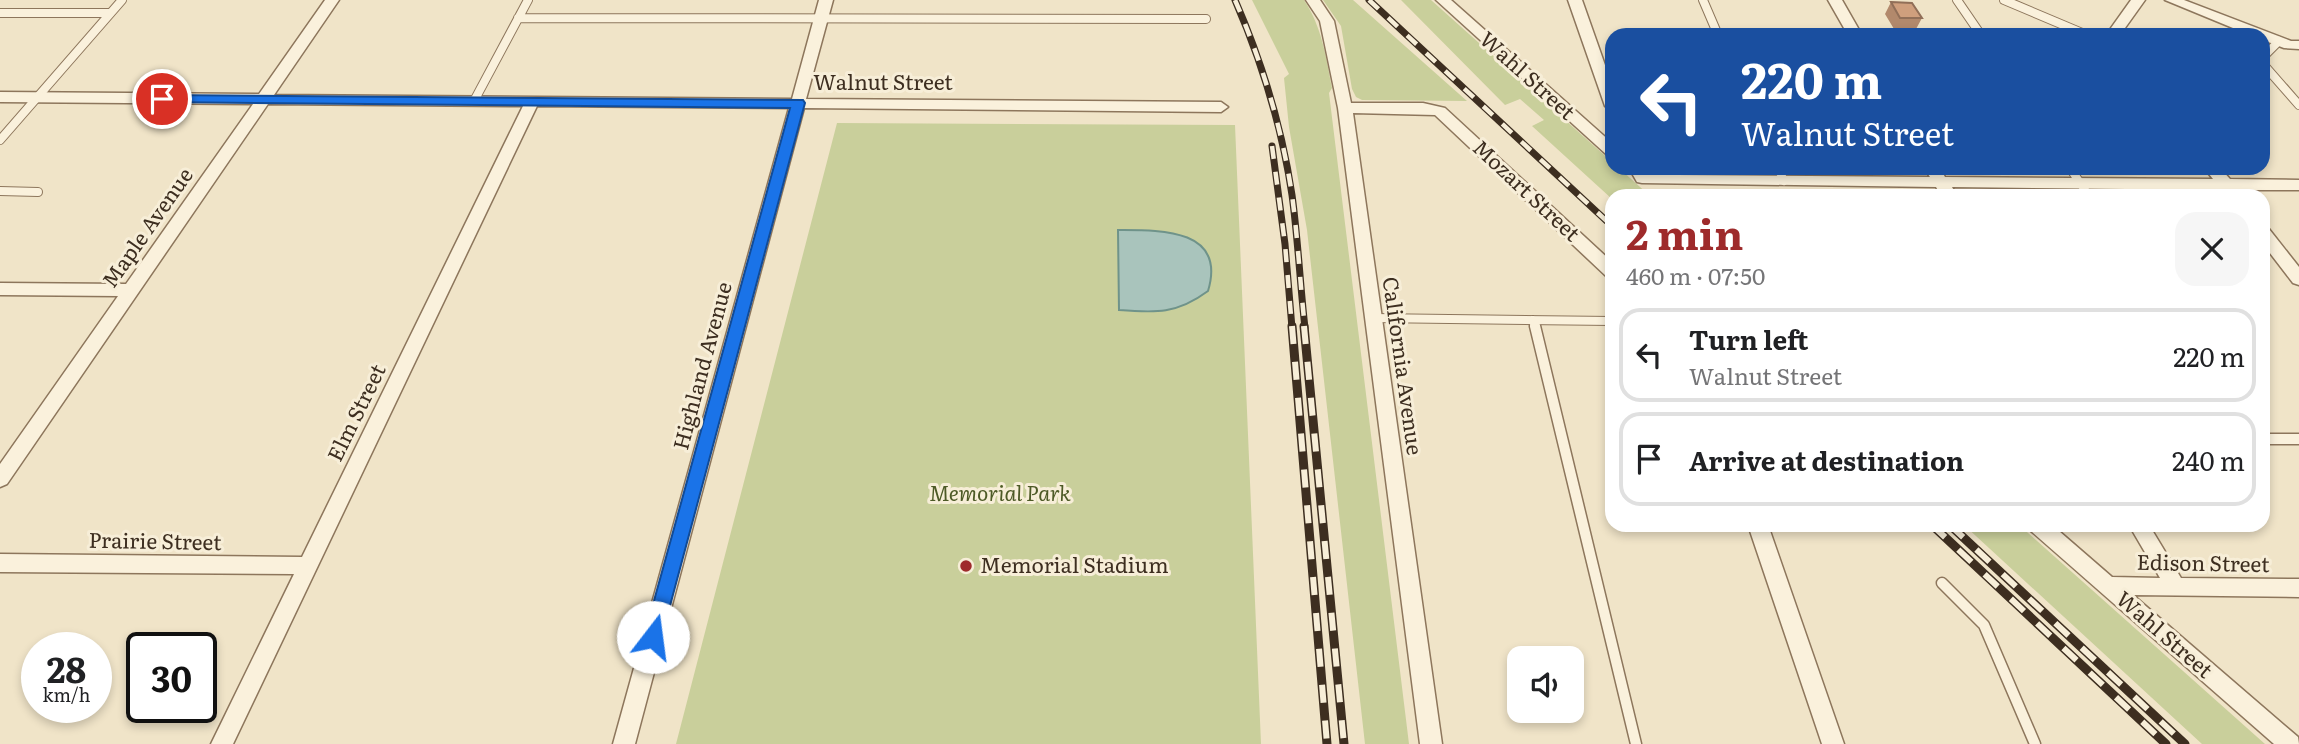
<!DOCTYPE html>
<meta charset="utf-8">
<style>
:root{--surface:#fff;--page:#f6f6f6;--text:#202124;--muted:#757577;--line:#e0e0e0;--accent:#9e2a2b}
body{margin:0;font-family:Literata,serif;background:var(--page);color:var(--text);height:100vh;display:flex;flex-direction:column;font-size:26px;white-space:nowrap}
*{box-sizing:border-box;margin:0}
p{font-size:23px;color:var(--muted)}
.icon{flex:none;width:38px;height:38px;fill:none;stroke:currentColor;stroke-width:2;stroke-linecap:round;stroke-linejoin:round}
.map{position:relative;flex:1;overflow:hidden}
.side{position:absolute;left:1605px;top:189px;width:665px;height:343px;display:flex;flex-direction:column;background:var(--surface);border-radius:21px;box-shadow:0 4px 10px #0003}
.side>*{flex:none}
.hud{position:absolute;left:1605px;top:28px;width:665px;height:147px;border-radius:21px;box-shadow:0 4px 10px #0003;background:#1a4fa0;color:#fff;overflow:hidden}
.tools{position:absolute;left:1507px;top:646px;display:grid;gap:14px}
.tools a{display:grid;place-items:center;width:77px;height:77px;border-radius:14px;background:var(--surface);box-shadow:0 4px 10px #0003;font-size:35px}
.speed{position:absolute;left:21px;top:632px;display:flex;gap:14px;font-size:35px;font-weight:700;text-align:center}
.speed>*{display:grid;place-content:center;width:91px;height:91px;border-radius:50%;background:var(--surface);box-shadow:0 4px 10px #0003;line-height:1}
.speed small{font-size:18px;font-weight:400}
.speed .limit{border:4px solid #111;border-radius:10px;background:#fff;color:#111}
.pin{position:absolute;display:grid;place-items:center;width:60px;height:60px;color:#fff;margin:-30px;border:4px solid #fff;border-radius:50%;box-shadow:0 2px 7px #0007}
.me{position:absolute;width:77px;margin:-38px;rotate:15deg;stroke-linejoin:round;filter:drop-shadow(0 0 5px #0008)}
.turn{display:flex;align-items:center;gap:24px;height:147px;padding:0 21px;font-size:32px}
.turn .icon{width:91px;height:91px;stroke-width:2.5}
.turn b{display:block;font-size:49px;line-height:60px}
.round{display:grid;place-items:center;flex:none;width:74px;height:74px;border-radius:21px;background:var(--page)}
.head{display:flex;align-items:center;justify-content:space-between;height:119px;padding:0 21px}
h1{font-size:42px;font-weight:700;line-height:52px;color:var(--accent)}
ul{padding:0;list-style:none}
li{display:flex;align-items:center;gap:21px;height:94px;margin:0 14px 10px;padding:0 7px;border:4px solid var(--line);border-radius:21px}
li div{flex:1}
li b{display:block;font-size:26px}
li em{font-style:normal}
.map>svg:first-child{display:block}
</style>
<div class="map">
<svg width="2299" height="744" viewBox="0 0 2299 744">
<rect width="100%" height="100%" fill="#f0e4c8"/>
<!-- green -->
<path fill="#c9cf9b" d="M1252,0H1304C1322,27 1326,57 1332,88L1329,93L1409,744H1365L1307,230L1289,127L1284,78L1289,74Z
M1323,0H1353L1467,101L1362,100L1356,97L1352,89L1341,26Z
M1401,0H1431L1612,162V168H1619L1650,196H1612V199L1532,126L1544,120L1520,99L1505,105Z
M837,123L1235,125L1261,744H676Z
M1964,525H2019L2265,744H2202Z"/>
<!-- water -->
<path fill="#a9c4bc" stroke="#6f938a" stroke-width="2" d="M1118,230C1159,230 1227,228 1208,291C1177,314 1156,313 1119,310Z"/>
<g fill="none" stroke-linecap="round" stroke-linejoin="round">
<!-- service-far1 casing -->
<g stroke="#8d765c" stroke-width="10">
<path id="service-far1" d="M1703,0L1718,35
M1957,0L1981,35
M2004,0L2087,35
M0,13H110
M518,18L1206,19
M2263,57L2279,41
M2263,64L2299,105
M474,101L528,0
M0,140L122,0
M1778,168L1784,181
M2070,168L2089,196
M0,191L38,192
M1373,318L1612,321
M1533,320L1535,328"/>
</g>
<!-- service casing -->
<g stroke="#8d765c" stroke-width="13">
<path id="service" d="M1535,326L1636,744
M2263,439H2299
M1942,583L1984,625L2035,744"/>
</g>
<!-- minor casing -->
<g stroke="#8d765c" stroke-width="3">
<path id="minor" d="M325,0H339L274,95L792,99L819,0H833L806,99L1221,102L1228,107L1221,112L804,108L635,744H613L789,108L537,106L233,744H211L294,574L0,572V554L302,557L523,106L268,104L7,484L0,487V464L118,296L0,295V283L126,284L253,104L0,102V92L259,94Z
M1306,0H1320L1334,21L1351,103H1423L1445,108L1612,262V278L1606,276L1435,115L1353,113L1442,744H1420L1338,108L1320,21Z
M1436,0H1451L1612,143V156L1607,155Z
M1568,0H1582L1612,85V111L1605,106Z
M1828,0H1842L1862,35H1848Z
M2131,0H2145L2120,35H2106Z
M2165,0H2184L2291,41H2299V49L2284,48L2263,40V35H2250Z
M1629,168H1645L1647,173L1676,175L1930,177L1924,168H1940L1945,177L2213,179L2204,168H2220L2230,179L2299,180V190H2238L2230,195L2221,190L1952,187L1957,196H1941L1936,187L1642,183L1637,182Z
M2263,227L2269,229L2299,267V285L2293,283L2263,244Z
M1748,525H1768L1844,744H1822Z
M2028,525H2052L2112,577L2160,578L2129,525H2149L2181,578L2299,579V597L2133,595L2298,737L2299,744H2274L2031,531Z"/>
</g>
<!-- service-far1 -->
<use href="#service-far1" stroke="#faf1dc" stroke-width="8"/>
<!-- service -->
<use href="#service" stroke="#faf1dc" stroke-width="10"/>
<!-- minor -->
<use href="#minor" fill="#faf1dc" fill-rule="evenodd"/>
<!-- rail-far1 casing -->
<g stroke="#3d2e20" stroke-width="7">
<path id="rail-far1" d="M1235,0C1262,62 1282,128 1292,195C1298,239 1300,284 1305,328
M1369,0L1612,226
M1272,146L1285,244L1292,328"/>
</g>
<!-- rail casing -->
<g stroke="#3d2e20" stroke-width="9">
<path id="rail" d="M1292,326L1327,744
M1304,326L1344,744
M1932,525L2166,744
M1950,525L2185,744"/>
</g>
<!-- rail-far1 -->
<use href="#rail-far1" stroke="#f7eed8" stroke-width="4.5" stroke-dasharray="13" stroke-linecap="butt"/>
<!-- rail -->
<use href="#rail" stroke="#f7eed8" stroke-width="6" stroke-dasharray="18" stroke-linecap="butt"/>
</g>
<!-- wall -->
<path fill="#b2896c" d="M1891,2L1922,18L1916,29L1933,35H1904L1908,29H1894L1885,14Z"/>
<!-- building -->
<path fill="#cf9f7d" stroke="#916f58" stroke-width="2" d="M1891,2L1912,3L1922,18H1900Z
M1908,29H1930L1933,35H1912Z
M1780,30H1813L1816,35H1782Z"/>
<!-- route -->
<path fill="#1a73e8" stroke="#114b97" stroke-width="2" d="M162,95L803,100L805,103L660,643L653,646L647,643L644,637L790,108L157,102L155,99Z"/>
<!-- markers -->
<circle fill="#9e2a2b" stroke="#f7eed8" stroke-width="2.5" cx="966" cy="566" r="7"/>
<g text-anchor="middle" stroke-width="6" stroke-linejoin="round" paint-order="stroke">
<!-- street labels -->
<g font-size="21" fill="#3d2e20" stroke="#f7eed8">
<text transform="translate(1527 76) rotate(42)" y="7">Wahl Street</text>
<text x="883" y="90">Walnut Street</text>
<text transform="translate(1526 191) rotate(43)" y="7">Mozart Street</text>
<text transform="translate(148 228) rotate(-55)" y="7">Maple Avenue</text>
<text transform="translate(703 366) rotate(-75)" y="7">Highland Avenue</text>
<text transform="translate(1402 366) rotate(82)" y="7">California Avenue</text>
<text transform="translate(357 413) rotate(-64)" y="7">Elm Street</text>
<text transform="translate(155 542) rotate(1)" y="7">Prairie Street</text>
<text transform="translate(2203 564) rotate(1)" y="7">Edison Street</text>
<text transform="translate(2164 635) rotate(41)" y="7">Wahl Street</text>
</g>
<!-- park labels -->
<g font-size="21" font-style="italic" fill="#4d5a26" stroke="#f7eed8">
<text x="1000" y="501">Memorial Park</text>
</g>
<!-- poi labels -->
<g font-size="21" fill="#3d2e20" stroke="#f7eed8" text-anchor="start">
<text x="980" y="573">Memorial Stadium</text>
</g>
</g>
</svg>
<div class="tools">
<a><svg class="icon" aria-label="sound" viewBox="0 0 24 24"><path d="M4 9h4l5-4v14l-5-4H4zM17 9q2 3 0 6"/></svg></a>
</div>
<div class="speed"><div>28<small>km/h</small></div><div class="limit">30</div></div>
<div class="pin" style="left:162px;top:99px;background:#d93025"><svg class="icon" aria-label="arrive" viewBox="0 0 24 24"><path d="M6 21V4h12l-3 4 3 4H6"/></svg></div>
<svg class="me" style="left:653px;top:637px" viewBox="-20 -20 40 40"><circle r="19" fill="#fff"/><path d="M0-13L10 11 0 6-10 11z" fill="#1a73e8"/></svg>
<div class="hud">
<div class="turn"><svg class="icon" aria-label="left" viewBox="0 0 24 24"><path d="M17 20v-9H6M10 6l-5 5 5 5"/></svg><div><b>220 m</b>Walnut Street</div></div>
</div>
<section class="side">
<div class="head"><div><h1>2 min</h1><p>460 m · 07:50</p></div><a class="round"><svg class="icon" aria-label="close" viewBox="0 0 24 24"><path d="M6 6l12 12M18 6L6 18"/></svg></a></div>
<ul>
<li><svg class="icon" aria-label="left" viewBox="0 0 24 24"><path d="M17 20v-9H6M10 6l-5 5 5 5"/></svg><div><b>Turn left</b><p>Walnut Street</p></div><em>220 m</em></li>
<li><svg class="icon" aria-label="arrive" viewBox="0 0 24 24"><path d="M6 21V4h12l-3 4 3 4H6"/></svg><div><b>Arrive at destination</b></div><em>240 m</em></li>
</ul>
</section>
</div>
